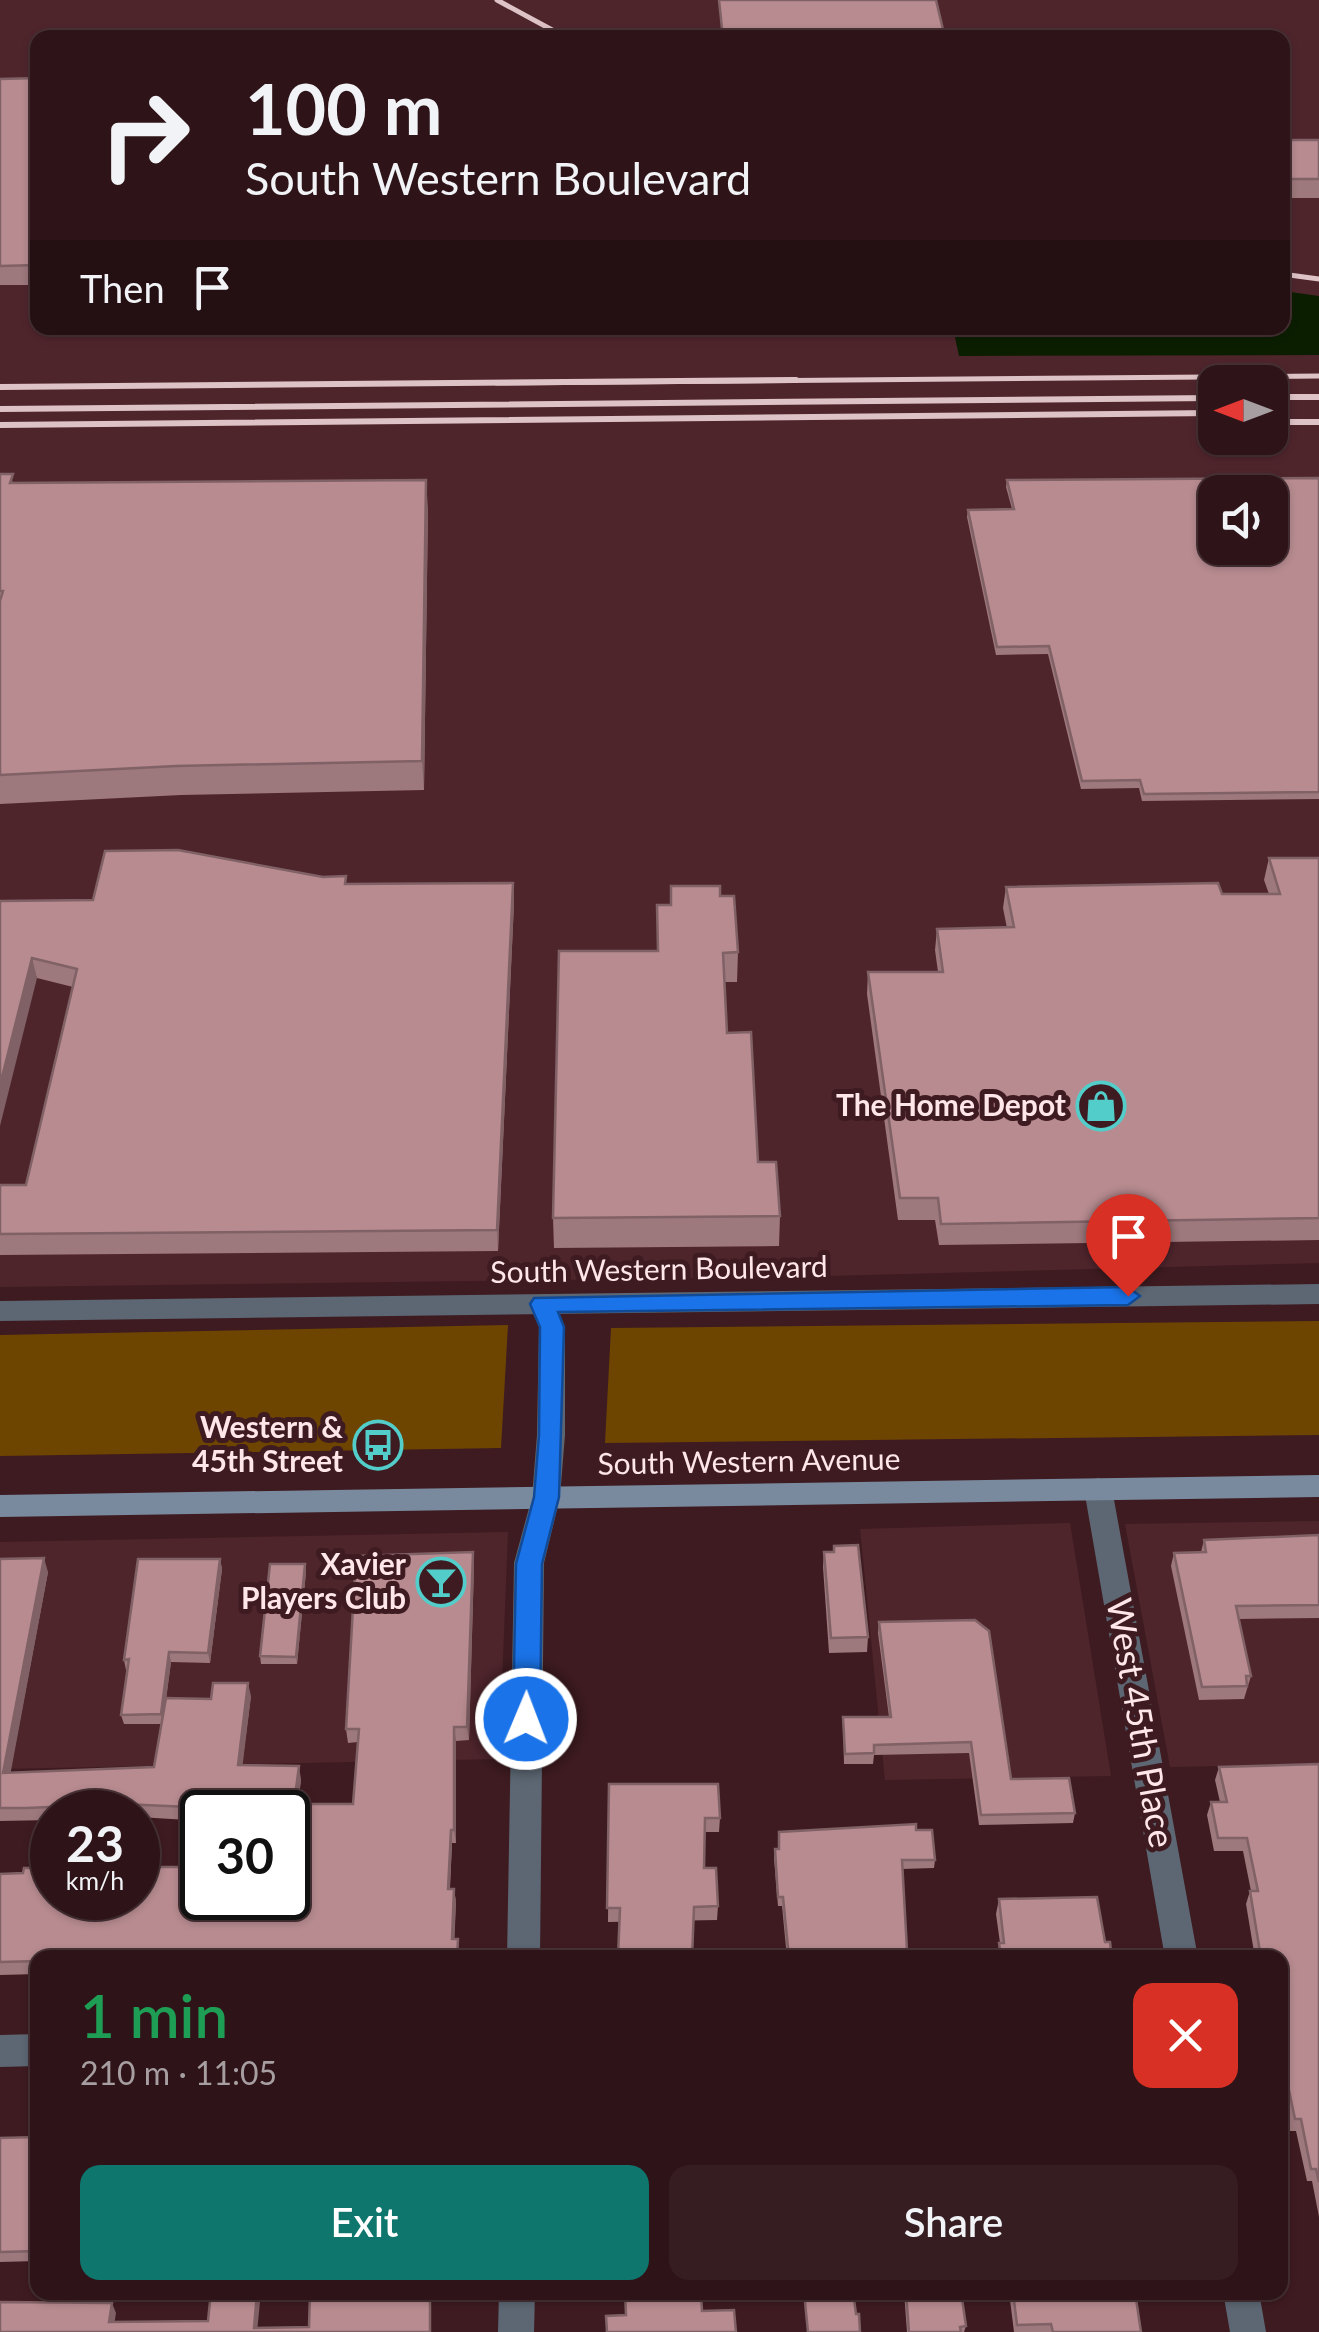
<!DOCTYPE html>
<meta charset="utf-8">
<style>
:root{--surface:#2e1418;--page:#361d21;--text:#f1f3f6;--muted:#a79ea2;--line:#493337;--accent:#0f766e}
body{margin:0;font-family:Lato,sans-serif;background:var(--page);color:var(--text);height:100vh;display:flex;flex-direction:column;font-size:38px;white-space:nowrap}
*{box-sizing:border-box;margin:0}
p{font-size:32px;color:var(--muted)}
.icon{flex:none;width:55px;height:55px;fill:none;stroke:currentColor;stroke-width:2;stroke-linecap:round;stroke-linejoin:round}
.map{position:relative;flex:1;overflow:hidden}
.details{position:absolute;left:30px;top:1950px;width:1258px;height:350px;display:flex;flex-direction:column;background:var(--surface);border-radius:20px;box-shadow:0 2px 8px #0004,0 0 0 2px var(--line)}
.details>*{flex:none}
.hud{position:absolute;left:30px;top:30px;width:1260px;height:305px;border-radius:20px;box-shadow:0 2px 8px #0004,0 0 0 2px var(--line);background:#2e1418;color:var(--text);overflow:hidden}
.needle{width:65px;rotate:270deg}
.controls{position:absolute;left:1198px;top:365px;display:grid;gap:20px}
.controls a{display:grid;place-items:center;width:90px;height:90px;border-radius:20px;background:var(--surface);box-shadow:0 2px 8px #0004,0 0 0 2px var(--line);font-size:50px}
.speed{position:absolute;left:30px;top:1790px;display:flex;gap:20px;font-size:50px;font-weight:700;text-align:center}
.speed>*{display:grid;place-content:center;width:130px;height:130px;border-radius:50%;background:var(--surface);box-shadow:0 2px 8px #0004,0 0 0 2px var(--line);line-height:1}
.speed small{font-size:25px;font-weight:400}
.speed .limit{border:5px solid #111;border-radius:15px;background:#fff;color:#111}
.pin{position:absolute;display:grid;place-items:center;width:85px;height:85px;color:#fff;margin:-102px -42px;border-radius:50% 50% 50% 0;rotate:-45deg;box-shadow:0 0 10px #0007}
.pin .icon{rotate:45deg}
.me{position:absolute;width:110px;margin:-55px;rotate:1deg;stroke-linejoin:round;filter:drop-shadow(0 0 8px #0008)}
.turn{display:flex;align-items:center;gap:35px;height:210px;padding:0 50px;font-size:45px}
.turn .icon{width:130px;height:130px;stroke-width:2.5}
.turn b{display:block;font-size:70px;line-height:85px}
.then{display:flex;align-items:center;height:95px;padding:0 50px;background:#0003;gap:20px;font-size:38px}
.round{display:grid;place-items:center;flex:none;width:105px;height:105px;border-radius:20px;background:var(--page)}
.head{display:flex;align-items:center;justify-content:space-between;height:170px;padding:0 50px}
h1{font-size:60px;font-weight:600;line-height:75px;color:#1e9e55}
.cta{display:flex;gap:20px;margin-top:auto;padding:20px 50px}
.cta a{flex:1;height:115px;border-radius:20px;background:var(--accent);color:#fff;font-size:40px;font-weight:600;line-height:115px;text-align:center}
.cta a+a{background:var(--page);color:var(--text)}
.map>svg:first-child{display:block}
</style>
<div class="map">
<svg width="1319" height="2332" viewBox="0 0 1319 2332">
<rect width="100%" height="100%" fill="#3e1b20"/>
<!-- built -->
<path fill="#4f252c" fill-rule="evenodd" d="M0,0H1319V1263L789,1277L0,1287ZM38,38H1282V328H38ZM1215,382H1270V438H1215ZM1215,492H1270V548H1215Z
M1319,1521V1764L1170,1767L1125,1524Z
M1070,1523L1111,1776L885,1780L860,1529Z
M508,1532L499,1759L0,1769V1542Z"/>
<!-- green -->
<path fill="#6e4500" d="M1319,1321V1435L605,1443L611,1328Z
M508,1325L501,1448L0,1456V1335Z"/>
<!-- water -->
<path fill="#0c1e00" d="M1283,291L1319,296V355L959,356L953,328H1282Z"/>
<g fill="none" stroke-linecap="round" stroke-linejoin="round">
<!-- minor -->
<path fill="#5c6773" fill-rule="evenodd" d="M542,1294L551,1297L565,1327V1435L560,1497L544,1563L540,1958H507L514,1563L532,1497L537,1435L539,1327L529,1304L533,1297Z
M1098,1478L1108,1481L1112,1489L1198,1958H1165L1084,1489L1088,1481Z
M38,2034V2066L0,2067V2035Z
M499,2292H535L534,2332H498Z
M1223,2292H1259L1266,2332H1230Z"/>
<!-- tertiary -->
<path fill="#5c6773" fill-rule="evenodd" d="M1319,1284V1304L0,1321V1301Z"/>
<!-- secondary -->
<path fill="#798a9e" fill-rule="evenodd" d="M1319,1475V1497L0,1517V1495Z"/>
<!-- rail-far1 -->
<path stroke="#dec3c6" stroke-width="5" d="M497,0L567,38
M1282,274L1319,279
M496,383L1319,376"/>
<!-- rail -->
<path stroke="#dec3c6" stroke-width="6" d="M0,387L796,380
M1270,397H1319
M0,409L1215,398
M1270,422H1319
M0,425L1215,413"/>
</g>
<!-- wall -->
<path fill="#9d787c" d="M38,78V285H0V79Z
M1282,140H1319V198H1282Z
M0,474L15,483L428,508L424,790L181,795L0,804Z
M1319,478V799L1142,801L1139,788L1081,789L1048,654L996,655L967,517L968,510L1012,509L1006,487L1007,480Z
M1269,858H1319V1240L939,1245L935,1220H898L867,994L868,972H938L935,950L937,929L1007,928L1003,908L1006,887L1222,894H1269L1264,880Z
M513,883L514,903L498,1251L0,1255V1185H26L73,987L37,978L0,901L93,900L347,884Z
M720,896L738,952L737,982H724L727,1033L758,1162L780,1216L779,1246L554,1248L553,1218L657,951V905H671Z
M1319,1535V1618L1238,1619L1251,1676L1244,1699L1199,1700L1171,1566L1174,1553L1201,1552L1204,1540Z
M824,1552L868,1637L867,1652L829,1653L823,1567Z
M0,1559L48,1572L10,1773L154,1767L162,1724H124L121,1715L127,1670H126L124,1660L220,1559L222,1569L210,1663L171,1662L166,1698L211,1699L251,1696L242,1765L301,1779L298,1804H353L358,1742L348,1743L346,1729L474,1565L469,1740L456,1741V1843H452L450,1889H454L456,1902L454,1939H458L459,1958H38V1974L0,1975V1874L182,1867L188,1820L138,1817V1812H52V1820L0,1821Z
M305,1564L306,1572L297,1664H261L260,1656Z
M879,1622L1011,1779L1075,1813L1073,1823L979,1825L969,1753L874,1755L873,1764H844L843,1717H889L878,1633Z
M1319,1764V2217L1312,2181H1307L1296,2131H1290L1280,2080V1958H1255L1246,1904L1250,1891H1251L1243,1851H1214L1207,1815L1211,1802H1220L1215,1780L1219,1767Z
M609,1784L720,1818L719,1832H705L704,1868L718,1906L717,1920L608,1922Z
M916,1830L935,1860L934,1868L902,1869L907,1950L917,1958H787L782,1906H778L774,1858L775,1849H778L779,1832Z
M999,1899L1105,1942L1112,1958L996,1957L1000,1943L996,1914Z
M38,2137V2261L0,2262V2138Z
M904,2292H961L966,2326L964,2332H907Z
M1009,2292H1135L1141,2332H1014Z"/>
<!-- shaded-wall -->
<path fill="#806165" d="M426,480L428,508L424,790L422,761Z
M513,883L514,903L498,1251L497,1230Z
M32,958L37,978L0,1126V1085Z
M473,1552L474,1565L469,1740L467,1727Z
M44,1558L48,1572L8,1787L3,1773Z
M220,1559L222,1569L210,1663L208,1653Z
M305,1564L306,1572L297,1664L296,1657Z
M169,1652L171,1662L163,1724L161,1714Z
M248,1683L251,1696L241,1778L238,1765Z
M454,1727L456,1741V1843L454,1830Z
M299,1766L301,1779L297,1817L294,1804Z
M451,1830L452,1843L449,1902L448,1889Z
M454,1889L456,1902L454,1952L452,1939Z
M257,2292H261L257,2332L254,2328Z
M112,2303L116,2313L113,2332L109,2322Z"/>
<!-- building -->
<path fill="#b78b90" stroke="#806165" stroke-width="2.5" fill-rule="evenodd" d="M719,0H936L945,38H723Z
M38,78V265L0,266V79Z
M1282,140H1319V179H1282Z
M0,474H13L10,483L426,480L422,761L176,766L0,775V601L3,591H0Z
M1319,478V792L1144,794L1140,780L1082,781L1049,646L997,647L968,510L1014,509L1007,480ZM1215,492H1270V548H1215Z
M178,850L323,877L346,876L345,884L513,883L497,1230L0,1234V1185H26L77,969L32,958L0,1085V901L93,900L105,851Z
M1269,858H1319V1218L941,1224L938,1198H900L868,972H943L937,929L1014,927L1006,887L1218,883L1222,894H1280Z
M671,886H720V896H734L738,952L723,953L727,1033L751,1032L758,1162H776L780,1216L553,1218L559,951H658L657,905H671Z
M1319,1535V1605L1236,1606L1251,1676H1246L1247,1686L1202,1687L1174,1553L1206,1552L1204,1540Z
M858,1545L868,1637L831,1638L824,1552H834V1546Z
M473,1552L467,1727H454V1830H451L448,1889H454L452,1939H458L457,1958H256L257,1950H50L49,1958H38V1961L0,1962V1874L23,1873L24,1868H52V1898H138V1867H182L189,1807L122,1804L26,1808H0V1559L44,1558L3,1773L154,1767L166,1698L211,1699L213,1683H248L238,1765L299,1766L294,1804H353L359,1729H346L356,1556ZM202,1812H288V1898H202Z
M138,1559H220L208,1653L169,1652L161,1714L121,1715L129,1659L124,1660Z
M270,1564H305L296,1657L260,1656Z
M975,1620L989,1631L1011,1779L1069,1778L1075,1813L981,1815L971,1742L874,1745V1753L845,1754L843,1717H891L879,1622Z
M1319,1764V2182L1316,2169H1311L1301,2119H1295L1280,2047V1958H1261L1250,1891H1258L1247,1838H1218L1211,1802H1227L1219,1767Z
M609,1784H718L720,1818H705L704,1868H716L718,1906L694,1907L692,1958H618L620,1908H607Z
M916,1824V1830H932L935,1860H902L907,1950H916L917,1958H789L783,1897H778L775,1849H779V1832Z
M1097,1897L1105,1942H1110L1112,1958H1001L999,1943H1004L999,1899Z
M38,2137V2251L0,2252V2138Z
M211,2292H257L254,2328L309,2327L310,2292H430V2332H0V2302L112,2303L109,2322L208,2321Z
M625,2292H701L702,2311L734,2310L736,2332H607L606,2316L626,2315Z
M804,2292H853L856,2314H859L860,2332H808Z
M906,2292H961L966,2326L960,2327L961,2332H909Z
M1013,2292H1135L1141,2332H1053L1051,2324L1017,2325Z"/>
<!-- route -->
<path fill="#1a73e8" stroke="#114b97" stroke-width="2.5" d="M1128,1287L1140,1296L1128,1305L558,1312L564,1327L559,1497L542,1564L540,1719L536,1728L526,1731L517,1728L513,1719L516,1564L534,1497L539,1435L540,1327L530,1304L534,1298Z"/>
<!-- icons -->
<defs>
<g id="shop-ring" transform="scale(2.5)"><circle r="9.5" fill="#3e1b20" stroke="#53cdc9" stroke-width="1.5"/><path d="M-5-2.5h2.3a2.7 3.5 0 0 1 5.4 0H5L5.5 6h-11ZM-1.5-2.5h3a1.5 2.3 0 0 0-3 0Z" fill="#53cdc9"/></g>
<g id="bus-ring" transform="scale(2.5)"><circle r="9.5" fill="#3e1b20" stroke="#53cdc9" stroke-width="1.5"/><path d="M-5-6H5V4H4V6H2V4H-2V6H-4V4H-5ZM-3.5-4V0h7V-4ZM-3.5 1.2v1.5H-2V1.2ZM2 1.2v1.5H3.5V1.2Z" fill="#53cdc9"/></g>
<g id="bar-ring" transform="scale(2.5)"><circle r="9.5" fill="#3e1b20" stroke="#53cdc9" stroke-width="1.5"/><path d="M-6-5H6L.8 .8V4.5H3.5V6h-7V4.5H-.8V.8Z" fill="#53cdc9"/></g>
</defs>
<g fill-rule="evenodd">
<use href="#shop-ring" x="1101" y="1106"/>
<use href="#bus-ring" x="378" y="1445"/>
<use href="#bar-ring" x="441" y="1582"/>
</g>
<g text-anchor="middle" stroke-width="10" stroke-linejoin="round" paint-order="stroke">
<!-- poi labels -->
<g font-size="30" font-weight="bold" fill="#ffe6e8" stroke="#3e1b20" text-anchor="end">
<text x="1066" y="1116">The Home Depot</text>
<text x="343" y="1438">Western &amp;<tspan x="343" dy="34">45th Street</tspan></text>
<text x="406" y="1575">Xavier<tspan x="406" dy="34">Players Club</tspan></text>
</g>
<!-- street labels -->
<g font-size="30" fill="#ffe6e8" stroke="#3e1b20">
<text transform="translate(659 1270) rotate(-1)" y="10">South Western Boulevard</text>
<text transform="translate(749 1462) rotate(-1)" y="10">South Western Avenue</text>
</g>
<!-- near-street labels -->
<g font-size="35" fill="#ffe6e8" stroke="#3e1b20">
<text transform="translate(1140 1723) rotate(80)" y="12">West 45th Place</text>
</g>
</g>
</svg>
<div class="controls">
<a><svg class="needle" viewBox="-14 -14 28 28"><path d="M0-13l5 13h-10z" fill="#e53935"/><path d="M0 13l5-13h-10z" fill="#a79ea2"/></svg></a>
<a><svg class="icon" aria-label="sound" viewBox="0 0 24 24"><path d="M4 9h4l5-4v14l-5-4H4zM17 9q2 3 0 6"/></svg></a>
</div>
<div class="speed"><div>23<small>km/h</small></div><div class="limit">30</div></div>
<div class="pin" style="left:1128px;top:1296px;background:#d93025"><svg class="icon" aria-label="arrive" viewBox="0 0 24 24"><path d="M6 21V4h12l-3 4 3 4H6"/></svg></div>
<svg class="me" style="left:526px;top:1719px" viewBox="-20 -20 40 40"><circle r="17" fill="#1a73e8" stroke="#fff" stroke-width="3"/><path d="M0-11L8 9 0 5-8 9z" fill="#fff"/></svg>
<div class="hud">
<div class="turn"><svg class="icon" aria-label="right" viewBox="0 0 24 24"><path d="M7 20v-9h11M14 6l5 5-5 5"/></svg><div><b>100 m</b>South Western Boulevard</div></div>
<div class="then">Then<svg class="icon" aria-label="arrive" viewBox="0 0 24 24"><path d="M6 21V4h12l-3 4 3 4H6"/></svg></div>
</div>
<section class="details">
<div class="head"><div><h1>1 min</h1><p>210 m · 11:05</p></div><a class="round" style="background:#d93025;color:#fff"><svg class="icon" aria-label="close" viewBox="0 0 24 24"><path d="M6 6l12 12M18 6L6 18"/></svg></a></div>
<div class="cta"><a>Exit</a><a>Share</a></div>
</section>
</div>
